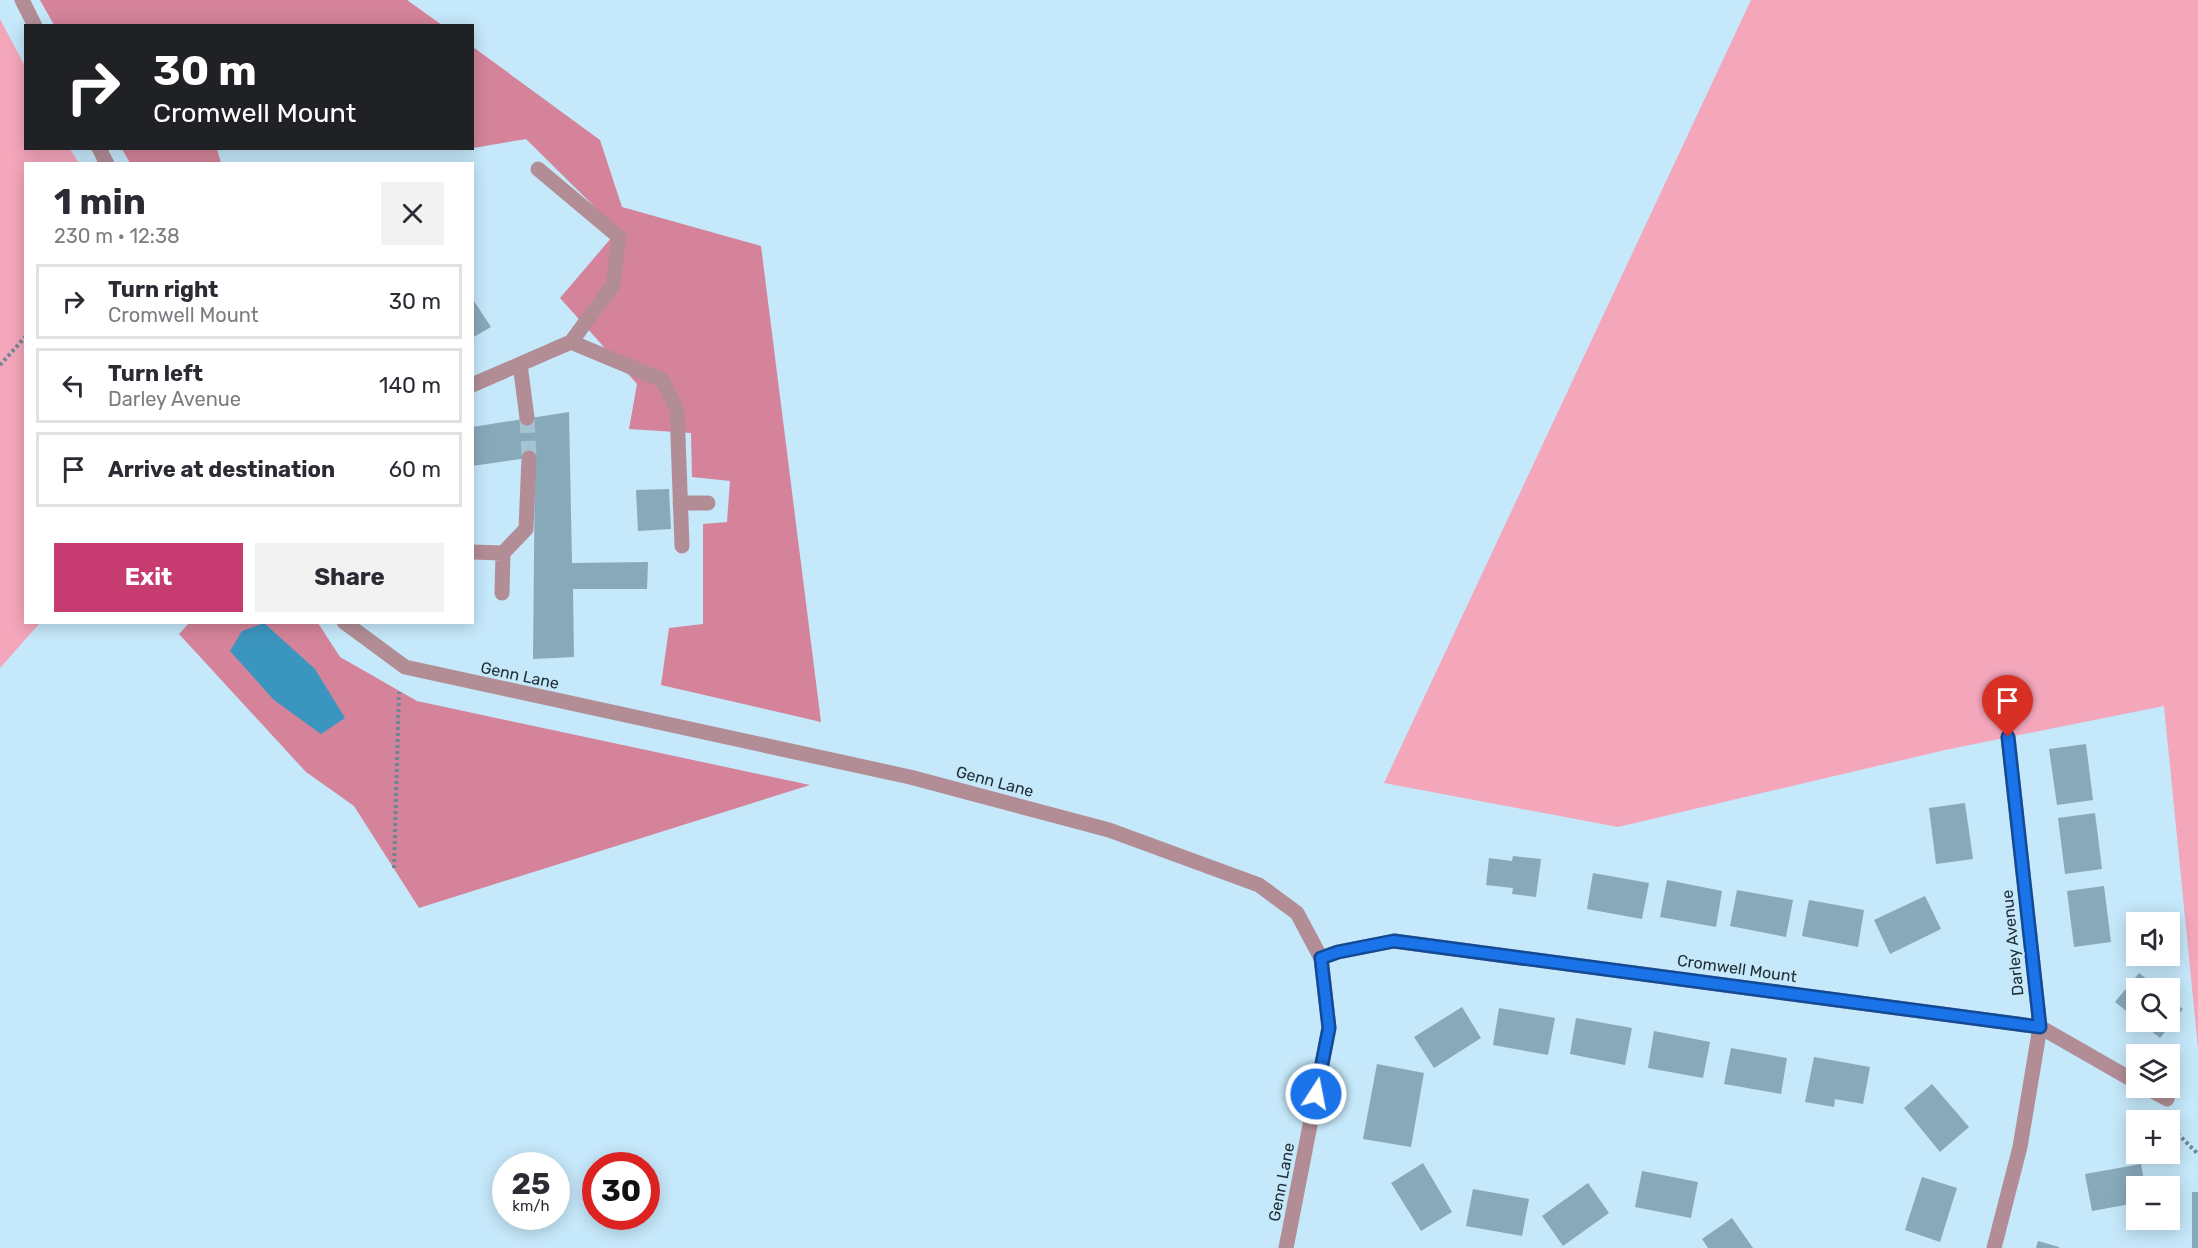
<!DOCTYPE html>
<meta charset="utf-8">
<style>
:root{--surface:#fff;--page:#f2f2f3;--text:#2b2b33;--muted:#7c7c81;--line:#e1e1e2;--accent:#c63b70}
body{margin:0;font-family:Rubik,sans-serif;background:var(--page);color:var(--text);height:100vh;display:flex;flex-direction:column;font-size:22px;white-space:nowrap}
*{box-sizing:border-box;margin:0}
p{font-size:20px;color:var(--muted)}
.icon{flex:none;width:33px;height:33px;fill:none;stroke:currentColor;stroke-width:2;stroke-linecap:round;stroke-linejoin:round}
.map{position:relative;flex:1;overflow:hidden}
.sheet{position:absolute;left:24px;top:162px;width:450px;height:462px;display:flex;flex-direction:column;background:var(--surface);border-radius:0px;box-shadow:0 3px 15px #0003}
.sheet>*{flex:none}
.top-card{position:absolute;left:24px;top:24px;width:450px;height:126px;border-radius:0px;box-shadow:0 3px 15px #0003;background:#202124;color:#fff;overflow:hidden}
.buttons{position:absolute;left:2126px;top:912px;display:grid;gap:12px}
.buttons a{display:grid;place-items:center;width:54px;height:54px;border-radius:0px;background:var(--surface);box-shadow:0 3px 15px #0003;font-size:30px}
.speed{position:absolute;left:492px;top:1152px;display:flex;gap:12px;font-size:30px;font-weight:700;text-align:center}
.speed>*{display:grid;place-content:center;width:78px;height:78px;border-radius:50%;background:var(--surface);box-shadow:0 3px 15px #0003;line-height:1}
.speed small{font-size:15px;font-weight:400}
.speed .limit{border:9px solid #d22;background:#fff;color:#111}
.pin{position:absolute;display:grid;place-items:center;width:51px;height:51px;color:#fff;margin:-62px -26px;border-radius:50% 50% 50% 0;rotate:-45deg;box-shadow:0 0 6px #0007}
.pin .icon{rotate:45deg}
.me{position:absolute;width:66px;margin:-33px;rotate:11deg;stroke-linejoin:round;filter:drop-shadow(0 0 4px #0008)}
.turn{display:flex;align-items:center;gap:21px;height:126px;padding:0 30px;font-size:27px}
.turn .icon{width:78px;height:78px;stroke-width:2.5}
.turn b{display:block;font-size:42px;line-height:51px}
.round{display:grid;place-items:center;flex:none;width:63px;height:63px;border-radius:0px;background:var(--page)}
.summary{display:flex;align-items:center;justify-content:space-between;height:102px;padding:0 30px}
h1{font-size:36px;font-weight:700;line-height:45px}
.button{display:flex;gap:12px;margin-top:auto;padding:12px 30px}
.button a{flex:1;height:69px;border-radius:0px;background:var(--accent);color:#fff;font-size:24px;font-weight:700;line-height:69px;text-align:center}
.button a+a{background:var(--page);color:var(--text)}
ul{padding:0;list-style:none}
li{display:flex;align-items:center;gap:18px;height:75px;margin:0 12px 9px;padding:0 18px;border:3px solid var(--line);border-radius:0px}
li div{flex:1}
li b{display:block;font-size:22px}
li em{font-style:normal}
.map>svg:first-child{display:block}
</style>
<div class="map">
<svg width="2198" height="1248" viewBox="0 0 2198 1248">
<rect width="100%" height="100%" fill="#c5e8fa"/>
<!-- green -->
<path fill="#f4a6bb" d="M1751,0H2198V1048L2164,706L1945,750L1618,827L1384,783Z
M0,19L25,66L26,148L70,149L79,163L26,164V622L40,623L0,668Z"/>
<!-- forest -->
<path fill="#d4839a" d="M40,0H407L442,25H54Z
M473,47L600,140L622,207L761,246L821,722L661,685L669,628L703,624V524L727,522L730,481L692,477L691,433L629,429L637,384L560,298L618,230L526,139L473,148Z
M122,149H217L221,163H130Z
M189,623H318L340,657L417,701L810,785L419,908L354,806L306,772L179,634Z"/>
<!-- water -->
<path fill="#3b96bf" d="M264,623L315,669L345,718L321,734L274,700L230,651L242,631Z"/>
<!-- building -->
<path fill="#88a9ba" d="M472,298L491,327L472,338Z
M569,412L572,563L648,562L647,589H573L574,657L533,659L535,457L472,466V427Z
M669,489L671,529L638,531L636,490Z
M2086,744L2093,800L2057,805L2049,749Z
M1965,803L1973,859L1936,864L1929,808Z
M2095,813L2102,869L2065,874L2058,818Z
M1513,856L1541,859L1536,897L1512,894L1513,888L1486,885L1489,858L1512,861Z
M1593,873L1649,883L1642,919L1587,909Z
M1667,880L1722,891L1716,927L1660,917Z
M2104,886L2111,942L2074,947L2067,891Z
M1737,890L1793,900L1786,937L1730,926Z
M1925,896L1941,929L1890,954L1874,920Z
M1809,900L1864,910L1858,947L1802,936Z
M2139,973L2158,988H2136V1019L2115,1002Z
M2169,998L2183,1009L2160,1038L2140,1022H2169Z
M1462,1007L1481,1038L1434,1068L1414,1037Z
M1499,1008L1555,1018L1548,1055L1493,1045Z
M1576,1018L1632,1028L1625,1065L1570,1054Z
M1654,1031L1710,1042L1703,1078L1648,1068Z
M1731,1048L1787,1058L1781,1094L1724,1084Z
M1814,1057L1870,1067L1863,1104L1835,1099L1834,1107L1805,1102Z
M1377,1064L1424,1073L1411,1147L1363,1139Z
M1932,1084L1969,1127L1940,1152L1904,1108Z
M1423,1163L1452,1212L1421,1231L1391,1183Z
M2141,1164L2145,1186H2136V1203L2092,1211L2085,1174Z
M1642,1171L1698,1182L1691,1218L1635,1207Z
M1922,1177L1957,1188L1940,1242L1905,1230Z
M1588,1183L1609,1213L1563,1246L1542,1216Z
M1473,1189L1529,1199L1522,1236L1466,1226Z
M2192,1192H2198V1248H2192Z
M1732,1218L1753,1248H1708L1702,1239Z
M2038,1241L2059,1247V1248H2036Z"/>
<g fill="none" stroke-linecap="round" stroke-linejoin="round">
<!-- minor-tunnel -->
<path stroke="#a4c3d3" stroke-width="15" stroke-dasharray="15 8" stroke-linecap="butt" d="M527,418L529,458"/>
<!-- path -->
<path stroke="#6f8693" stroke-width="4" stroke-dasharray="3 3" stroke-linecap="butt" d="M0,365L26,336
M394,868L399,692
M2169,1125L2198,1154"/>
<!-- minor -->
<path stroke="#b28d96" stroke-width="15" d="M22,0L35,26
M99,148L107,164
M538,169L619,237L613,285L571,342
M520,364L527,418
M472,385L571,342L662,380L677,410L682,546
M680,503H708
M472,552L503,553
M502,593L503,553L526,529L529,458
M344,622L405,667L910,777L1109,830L1259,885L1297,913L1321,958L1329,1028L1286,1248
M1321,958L1338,952L1394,941L2040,1027L2136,1082
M2147,1088L2167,1099
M1994,1248L2020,1147L2040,1027L2008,737"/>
</g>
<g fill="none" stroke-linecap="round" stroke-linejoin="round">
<!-- route casing -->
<g stroke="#114b97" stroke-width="15">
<path id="route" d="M1316,1094L1329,1028L1321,958L1338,952L1394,941L2040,1027L2008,737"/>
</g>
<!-- route -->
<use href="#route" stroke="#1a73e8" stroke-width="10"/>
</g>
<g text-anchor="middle" stroke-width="5" stroke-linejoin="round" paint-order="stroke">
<!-- street labels -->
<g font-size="16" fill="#222f36" stroke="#c5e8fa">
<text transform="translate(520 675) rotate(12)" y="6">Genn Lane</text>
<text transform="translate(995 781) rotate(15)" y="6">Genn Lane</text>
<text transform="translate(2012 943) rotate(-96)" y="6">Darley Avenue</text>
<text transform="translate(1737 968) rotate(8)" y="6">Cromwell Mount</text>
<text transform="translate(1281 1182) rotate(-79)" y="6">Genn Lane</text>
</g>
</g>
</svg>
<div class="buttons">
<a><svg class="icon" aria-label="sound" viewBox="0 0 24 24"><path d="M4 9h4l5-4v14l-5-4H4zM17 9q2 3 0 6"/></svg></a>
<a><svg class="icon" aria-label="search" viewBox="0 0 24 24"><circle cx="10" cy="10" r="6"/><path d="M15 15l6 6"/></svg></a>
<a><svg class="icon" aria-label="layers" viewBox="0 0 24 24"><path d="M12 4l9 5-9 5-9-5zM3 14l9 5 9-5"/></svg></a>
<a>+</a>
<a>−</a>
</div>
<div class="speed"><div>25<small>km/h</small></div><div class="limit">30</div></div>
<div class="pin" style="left:2008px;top:737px;background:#d93025"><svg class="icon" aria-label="arrive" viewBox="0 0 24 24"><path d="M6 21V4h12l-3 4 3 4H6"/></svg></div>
<svg class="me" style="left:1316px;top:1094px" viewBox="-20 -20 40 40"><circle r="17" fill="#1a73e8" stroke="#fff" stroke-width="3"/><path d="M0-11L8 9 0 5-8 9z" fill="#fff"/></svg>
<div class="top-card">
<div class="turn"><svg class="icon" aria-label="right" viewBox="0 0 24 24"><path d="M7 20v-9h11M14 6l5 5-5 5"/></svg><div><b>30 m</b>Cromwell Mount</div></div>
</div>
<section class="sheet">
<div class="summary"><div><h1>1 min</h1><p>230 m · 12:38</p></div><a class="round"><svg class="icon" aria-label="close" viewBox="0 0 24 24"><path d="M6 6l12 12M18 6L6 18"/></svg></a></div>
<ul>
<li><svg class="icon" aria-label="right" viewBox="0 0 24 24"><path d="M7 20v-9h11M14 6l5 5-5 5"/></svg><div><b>Turn right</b><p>Cromwell Mount</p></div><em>30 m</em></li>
<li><svg class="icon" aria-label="left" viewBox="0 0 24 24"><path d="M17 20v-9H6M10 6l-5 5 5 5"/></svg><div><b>Turn left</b><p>Darley Avenue</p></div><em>140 m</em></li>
<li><svg class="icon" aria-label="arrive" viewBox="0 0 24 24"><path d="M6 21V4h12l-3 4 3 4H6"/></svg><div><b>Arrive at destination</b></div><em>60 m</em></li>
</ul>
<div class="button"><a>Exit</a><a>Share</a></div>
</section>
</div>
